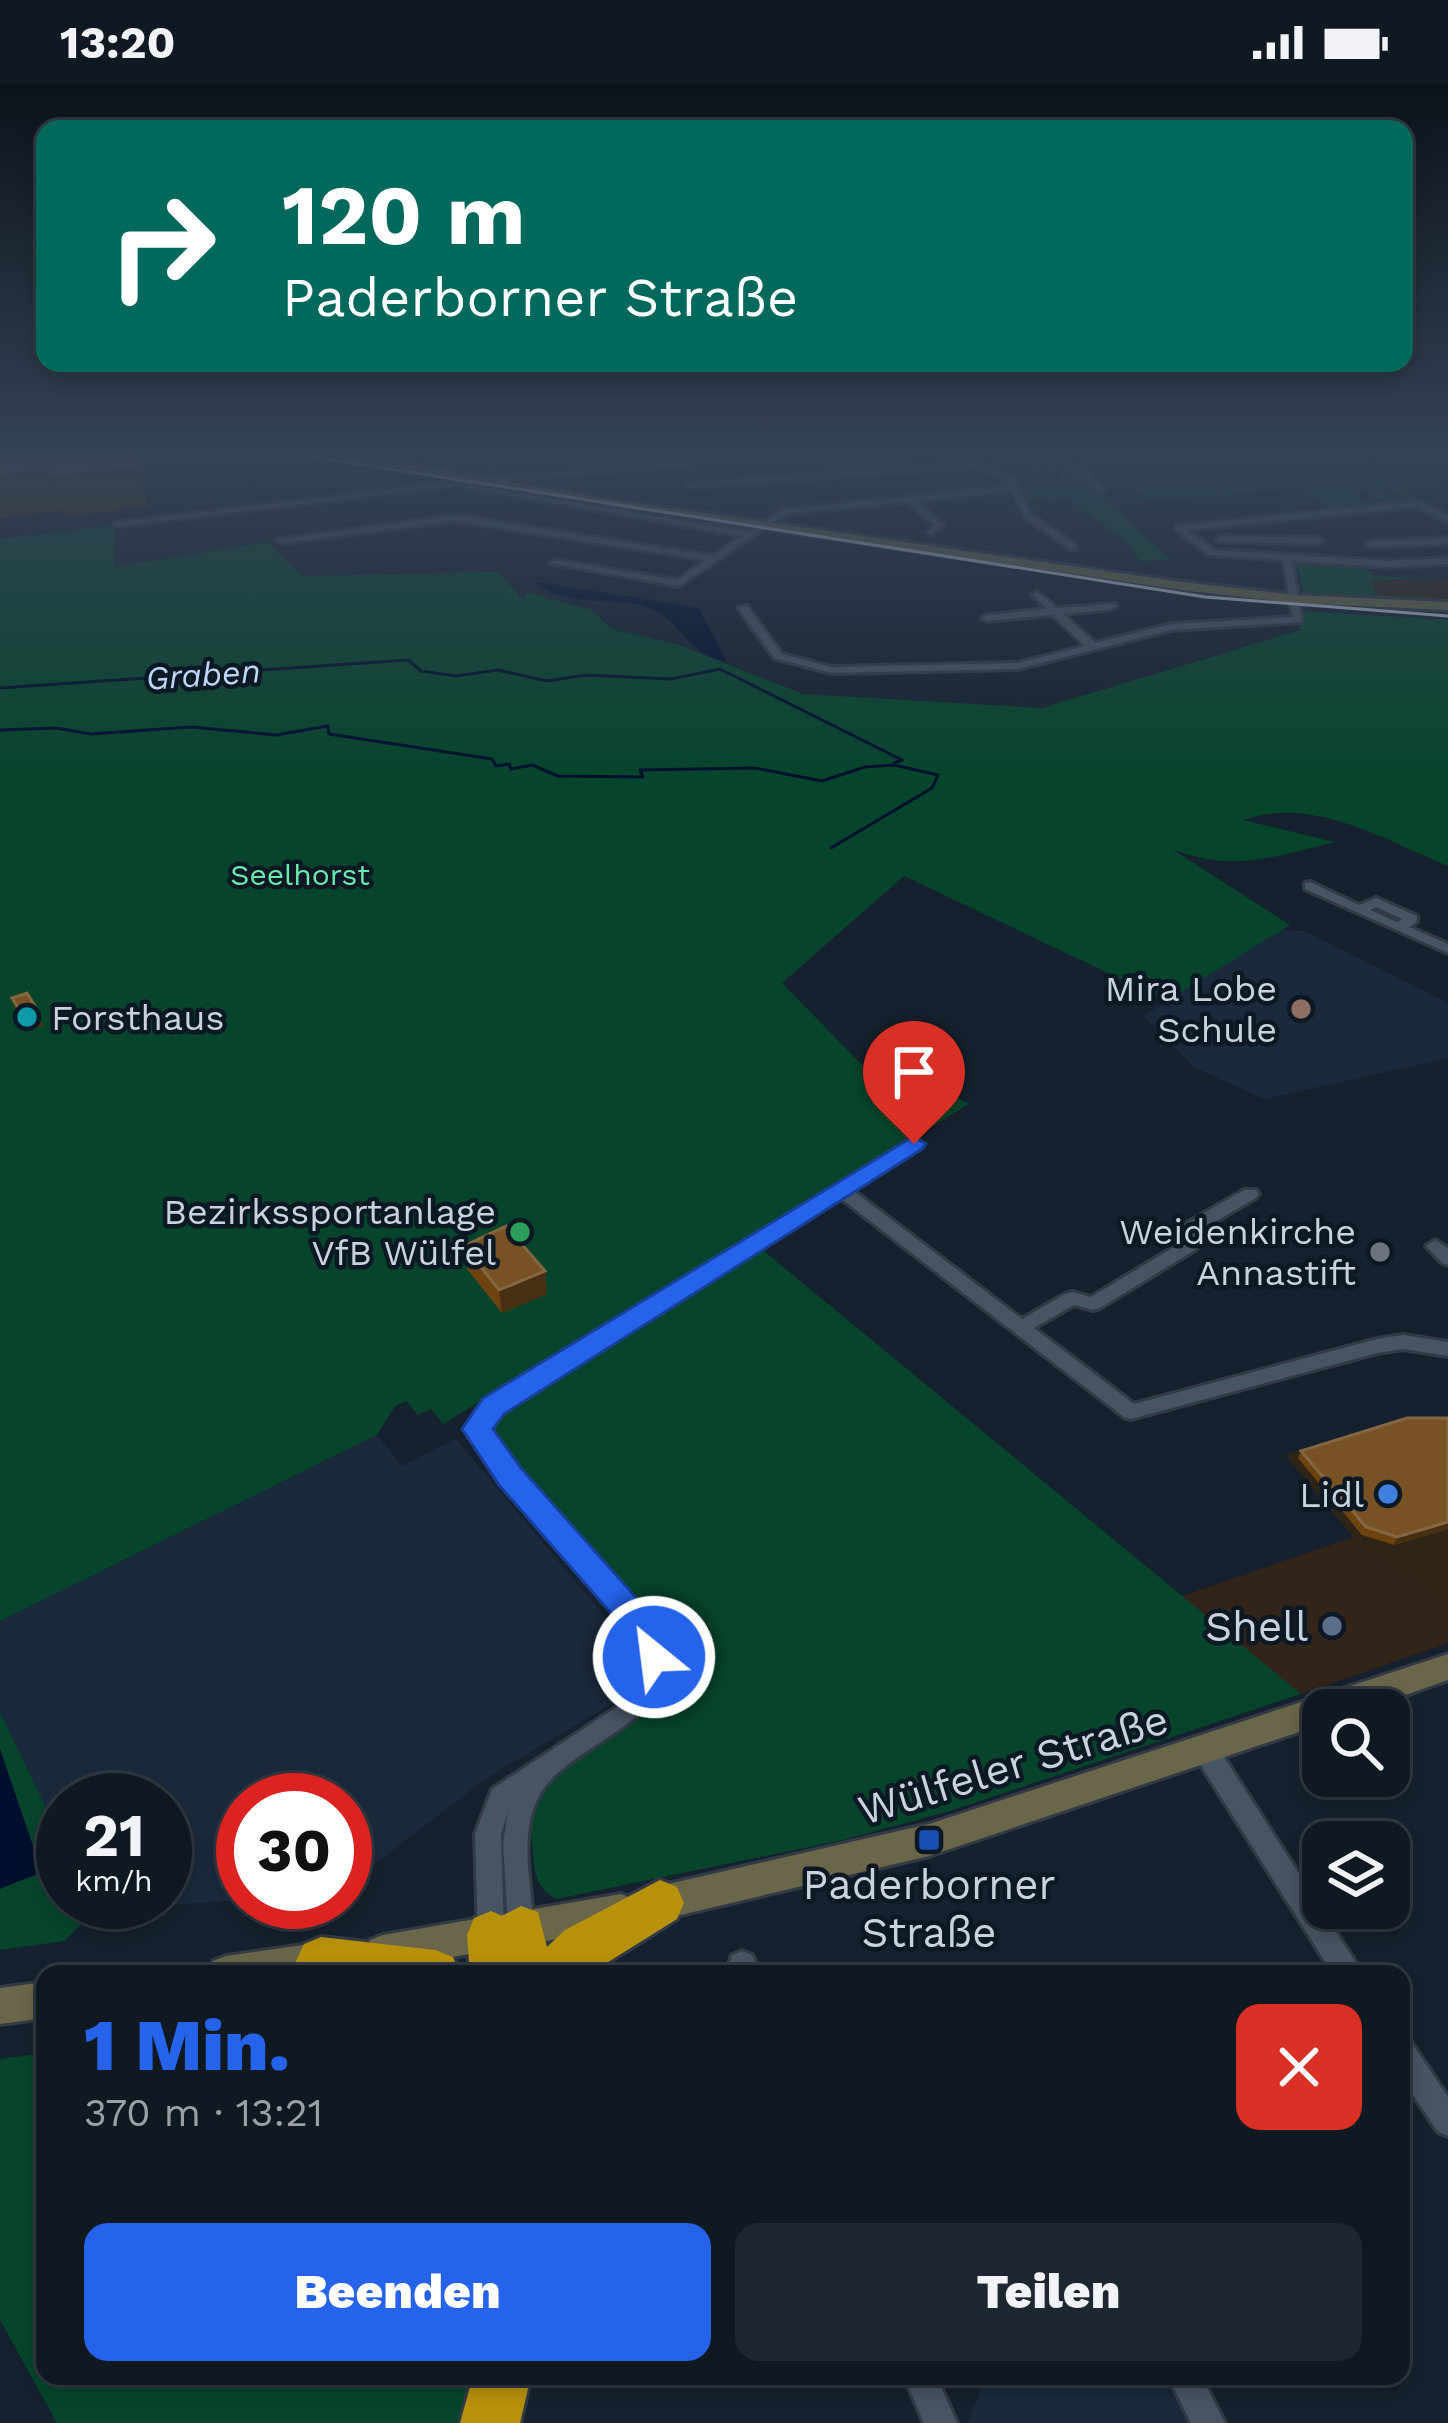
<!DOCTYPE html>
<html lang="de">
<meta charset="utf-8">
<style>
:root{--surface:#101922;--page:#1e262f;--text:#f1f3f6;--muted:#9ca0a5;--line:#303840;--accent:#2563eb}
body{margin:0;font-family:"Work Sans",sans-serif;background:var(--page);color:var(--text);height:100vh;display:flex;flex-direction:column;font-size:45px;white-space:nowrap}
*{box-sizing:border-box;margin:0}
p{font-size:39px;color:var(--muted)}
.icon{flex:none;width:66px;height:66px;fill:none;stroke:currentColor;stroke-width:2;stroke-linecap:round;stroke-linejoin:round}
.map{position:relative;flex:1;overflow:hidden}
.panel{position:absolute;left:36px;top:1881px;width:1374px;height:420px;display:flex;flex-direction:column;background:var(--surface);border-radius:24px;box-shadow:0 6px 18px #0003,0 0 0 3px var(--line)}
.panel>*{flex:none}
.banner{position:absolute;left:36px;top:36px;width:1377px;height:252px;border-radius:24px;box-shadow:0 6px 18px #0003,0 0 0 3px var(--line);background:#00695c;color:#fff;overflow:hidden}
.controls{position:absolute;left:1302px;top:1605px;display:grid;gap:24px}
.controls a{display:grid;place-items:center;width:108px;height:108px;border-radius:24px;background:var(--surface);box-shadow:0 6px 18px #0003,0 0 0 3px var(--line);font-size:60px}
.speed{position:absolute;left:36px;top:1689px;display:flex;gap:24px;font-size:60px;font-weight:700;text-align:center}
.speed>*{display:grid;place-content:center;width:156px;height:156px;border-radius:50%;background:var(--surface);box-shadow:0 6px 18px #0003,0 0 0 3px var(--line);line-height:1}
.speed small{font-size:30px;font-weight:400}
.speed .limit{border:18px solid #d22;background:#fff;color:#111}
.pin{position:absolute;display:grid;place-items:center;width:102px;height:102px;color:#fff;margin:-123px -51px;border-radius:50% 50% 50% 0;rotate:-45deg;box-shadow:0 0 12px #0007}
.pin .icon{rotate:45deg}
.me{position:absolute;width:132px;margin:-66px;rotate:331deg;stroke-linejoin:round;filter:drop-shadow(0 0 9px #0008)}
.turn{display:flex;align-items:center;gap:42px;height:252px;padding:0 48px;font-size:54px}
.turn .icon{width:156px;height:156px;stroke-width:2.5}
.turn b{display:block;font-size:84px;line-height:102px}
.round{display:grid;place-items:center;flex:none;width:126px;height:126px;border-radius:24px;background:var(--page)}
.overview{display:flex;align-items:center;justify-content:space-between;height:204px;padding:0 48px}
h1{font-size:72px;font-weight:800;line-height:90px;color:var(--accent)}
.cta{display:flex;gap:24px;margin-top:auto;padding:24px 48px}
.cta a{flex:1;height:138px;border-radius:24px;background:var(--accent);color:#fff;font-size:48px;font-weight:800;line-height:138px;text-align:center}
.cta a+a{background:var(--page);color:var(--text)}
.status{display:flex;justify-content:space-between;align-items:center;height:84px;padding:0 60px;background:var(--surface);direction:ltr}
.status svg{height:33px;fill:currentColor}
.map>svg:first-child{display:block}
</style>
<div class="status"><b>13:20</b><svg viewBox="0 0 49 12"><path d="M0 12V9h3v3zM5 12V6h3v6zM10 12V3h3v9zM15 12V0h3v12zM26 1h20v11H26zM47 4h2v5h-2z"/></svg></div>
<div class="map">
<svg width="1448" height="2339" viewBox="0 0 1448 2339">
<rect width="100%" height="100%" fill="#15212e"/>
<!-- commercial -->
<path fill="#2f2516" d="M1448,495V516L1423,518L1377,516L1370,496Z
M1400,1337H1448V1524L1353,1453L1285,1371Z"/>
<!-- industrial -->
<path fill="#322418" d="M1353,1453L1448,1524V1559L1301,1610L1180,1513Z"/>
<!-- built -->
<path fill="#1a2a3c" d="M1281,846L1304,847L1448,919V974L1264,1015L1194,983L1143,932Z
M377,1351L402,1382L456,1355L622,1553L631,1573L624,1605L611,1620L488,1693L345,1803V1716H243V1816L95,1826L92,1818H165V1716H63V1759L0,1628V1537Z
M985,2292H1175L1200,2339H968Z"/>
<!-- green -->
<path fill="#06452b" d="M439,372H764L535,390L491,388L492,378L447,379Z
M1019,372H1060L1171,476L1140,477L1130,462L1068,415L1027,418L1022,405L1054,401Z
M1093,372H1359L1399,397L1448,396L1401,403L1420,416H1433L1411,418L1385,402L1376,406L1395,419L1407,418L1386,420L1363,406L1353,409L1372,421L1346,420L1335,425L1298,404L1150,417Z
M115,441V483L268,458L303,492L498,488L523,516L527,508L591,526L613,546L676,560L803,610L1042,624L1301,546L1298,527L1448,536V782C1385,756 1313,711 1243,736L1335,758C1271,773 1235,789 1172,765L1290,841L1167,917L904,792L782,899L908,1028L945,1007L969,1020L443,1340L431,1325L418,1331L406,1317L395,1322L377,1351L0,1537V455Z
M1297,479L1437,481L1367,485L1375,492L1448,495L1371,496L1377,516L1304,511Z
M759,1163L1301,1610L950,1727L839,1757L556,1815C537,1804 534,1790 533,1768C532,1757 530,1742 531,1731C544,1644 689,1671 656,1546L486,1344L499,1325Z
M0,1628L63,1759V1818H92L95,1826L64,1857L0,1866Z
M45,1969V2292H481L459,2339H57L0,2236V1975Z"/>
<!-- water -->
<path fill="#000f2d" d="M532,497L699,524L726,577C692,575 680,535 650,524C611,511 566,525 532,497Z
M0,1665L42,1788L0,1805Z"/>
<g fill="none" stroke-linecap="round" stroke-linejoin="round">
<!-- stream -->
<path stroke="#000f2d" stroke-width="3" d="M1032,372L1063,399
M0,604L408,576L421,587L456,592L498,586L547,597L586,591L671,595L720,585L902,676L894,679
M0,646L56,644L91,650L191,643L276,651L328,642L329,650L492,675L496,682L509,680L511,685L532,681L558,692L643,693L640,686L755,684L822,697L865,683L894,681L938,691L932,704L831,764"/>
<!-- street casing -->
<g stroke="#323a45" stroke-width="6">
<path id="street" d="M193,372H201L205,378L198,380Z
M754,372H786L487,398L118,442L114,439L487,394Z
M1053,372H1062L1105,405L1098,407Z
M1439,372H1448V377Z
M975,378L1015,394L1031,430L1076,461V465H1070L1024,433L1012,407L917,417L943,441L931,451L927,448L934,441L908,418L786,430L679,502L550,479L555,476L677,496L706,476L455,437L282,459L277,456L455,431L713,472L742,452L467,404L471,401L748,448L784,425L1010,402L1008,398L974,383L689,404L686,399Z
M1419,417L1448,432V439L1418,423L1187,446L1214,466L1388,477L1448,474V480L1388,483L1292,477L1302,538L1171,546L1018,585L831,589L774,574L738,524L747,522L782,570L831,583L1018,579L1085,562L1052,531L987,537L982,534L987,531L1047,525L1032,511L1037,508L1057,524L1115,520L1117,522L1112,525L1063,530L1095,559L1171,540L1293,533L1283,476L1209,471L1176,446V442Z
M1219,452L1318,454L1323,457L1318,460L1216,457Z
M1448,454V460L1371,463L1366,460L1371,457Z
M1310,798L1359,821L1376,814L1417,832V838L1409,843L1448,860V869L1305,805V799ZM1376,823L1402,835L1397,838L1370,826Z
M913,1054L921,1059L919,1063L851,1105L1022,1235L1065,1210L1072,1208L1091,1213L1179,1160L1175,1148L1178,1144L1244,1106H1256L1259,1110L1256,1114L1194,1150L1198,1162L1195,1166L1100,1224L1093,1226L1074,1221L1034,1244L1134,1320L1377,1255L1403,1251L1448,1258V1272L1403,1265L1377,1269L1131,1335L1124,1333L839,1113L500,1327L488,1345C520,1391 557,1431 594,1472C614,1494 639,1516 653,1543C703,1638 568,1653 538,1714C519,1752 531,1802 534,1842L530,1851L521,1855L512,1851L508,1842L503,1760L508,1728L501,1750L504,1851L500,1860L491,1864L482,1860L478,1851L475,1750L492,1705L623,1619C642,1592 645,1568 627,1540L503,1399L467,1345L486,1317Z
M1435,1156L1448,1164V1181L1442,1179L1426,1162Z
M1206,1656L1215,1659L1363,1890H1333L1197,1675L1194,1667L1197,1659Z
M742,1867L752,1871L761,1890H733L729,1880L732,1871Z
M1401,1954L1411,1958L1448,2013V2052L1438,2048L1401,1993Z
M904,2292H936L957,2339H924Z
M1168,2292H1201L1225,2339H1191Z"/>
</g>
<!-- secondary casing -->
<g stroke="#323a45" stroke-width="6">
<path id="secondary" d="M336,372H359L619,417L1182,498L1295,511L1448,518V526L1295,519L1182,506L619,423Z
M1448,1570V1596L1363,1626H1323V1640L929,1772L655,1837L643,1832L638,1820L643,1808L655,1803L929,1740Z
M621,1810L633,1815L638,1827L633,1839L621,1844L383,1885L370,1880L365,1868L370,1856L383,1851Z
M331,1857L344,1863L349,1875L344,1887L337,1890H208L213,1877L226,1872Z
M45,1898V1934L0,1940V1904Z"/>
</g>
<!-- highway casing -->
<g stroke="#323a45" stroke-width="6">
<path id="highway" d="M660,1796L677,1803L684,1819L677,1835L589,1890H470L467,1851L474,1834L491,1827L502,1832L521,1822L538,1828L547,1863L565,1846Z
M321,1853L435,1866L453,1873L460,1890H302L296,1877L304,1860Z
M473,2292H531L520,2339H460Z"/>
</g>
<!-- street -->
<use href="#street" fill="#475463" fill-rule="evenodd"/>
<!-- secondary -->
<use href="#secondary" fill="#696649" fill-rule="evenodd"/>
<!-- highway -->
<use href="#highway" fill="#b8910b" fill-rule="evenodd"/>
<!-- tram -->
<path stroke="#b8c0ca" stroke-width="3" d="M307,372L1205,513L1448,532"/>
</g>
<!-- wall -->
<path fill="#6e430f" d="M12,914L38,927L43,942L27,946L17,928Z
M464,1162L545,1187L547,1210L502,1229L467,1185Z
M1447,1334L1448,1445L1394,1461L1362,1451L1298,1374L1301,1367Z"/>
<!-- shaded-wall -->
<path fill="#462f12" d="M139,380L148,423L63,433L52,390Z
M50,383L61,426L0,435V389Z
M38,927L43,942L27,946L23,932Z
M545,1187L547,1210L502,1229L499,1206Z
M1448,1438V1445L1394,1461L1397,1453Z"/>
<!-- building -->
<path fill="#785225" stroke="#856642" stroke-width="3" d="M0,372H134L139,380L52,390L50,383L0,389Z
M27,909L38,927L23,932L12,914Z
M506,1142L545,1187L499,1206L464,1162Z
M1407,1334H1448V1438L1397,1453L1366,1443L1301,1367Z"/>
<!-- sky -->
<linearGradient id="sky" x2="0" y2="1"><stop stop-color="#0c1219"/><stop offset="0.53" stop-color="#354357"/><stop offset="1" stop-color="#354357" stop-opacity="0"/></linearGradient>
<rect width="1448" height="699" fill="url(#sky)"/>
<!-- route -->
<path fill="#2563eb" stroke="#184099" stroke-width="3" d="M914,1052L926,1060L922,1065L504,1330L493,1345L521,1384L664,1545L671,1573L666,1584L654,1588L641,1584L623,1543L499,1401L462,1345L483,1314Z"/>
<!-- markers -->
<circle fill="#8d6e63" stroke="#0c1824" stroke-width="4.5" cx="1301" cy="925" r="12"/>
<circle fill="#0f9aa8" stroke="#0c1824" stroke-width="4.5" cx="27" cy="933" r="12"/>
<circle fill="#2e9e5b" stroke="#0c1824" stroke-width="4.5" cx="520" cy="1148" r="12"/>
<circle fill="#6b7280" stroke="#0c1824" stroke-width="4.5" cx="1380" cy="1168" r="12"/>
<circle fill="#3f7fe0" stroke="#0c1824" stroke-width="4.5" cx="1388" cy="1410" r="12"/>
<circle fill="#5c6f8a" stroke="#0c1824" stroke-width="4.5" cx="1332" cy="1542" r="12"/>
<rect fill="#1a4fb4" stroke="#0c1824" stroke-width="4.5" x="917" y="1744" width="24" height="24" rx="6"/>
<g text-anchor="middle" stroke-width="9" stroke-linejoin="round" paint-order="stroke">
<!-- far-park labels -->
<g font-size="30" fill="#69e9ac" stroke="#0c1824">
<text x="300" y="801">Seelhorst</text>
</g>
<!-- far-water labels -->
<g font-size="33" font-style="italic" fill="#bcd8fc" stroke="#0c1824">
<text transform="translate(203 590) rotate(-4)" y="12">Graben</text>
</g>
<!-- poi labels -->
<g font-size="36" fill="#cad2db" stroke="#0c1824" text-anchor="end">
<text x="1277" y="917">Mira Lobe<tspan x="1277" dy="41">Schule</tspan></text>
<text x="51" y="946" text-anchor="start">Forsthaus</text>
<text x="496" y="1140">Bezirkssportanlage<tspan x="496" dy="41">VfB Wülfel</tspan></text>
<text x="1356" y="1160">Weidenkirche<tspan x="1356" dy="41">Annastift</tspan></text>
<text x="1364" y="1423">Lidl</text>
</g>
<!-- near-poi labels -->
<g font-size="42" fill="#cad2db" stroke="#0c1824" text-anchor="end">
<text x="1308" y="1557">Shell</text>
<text x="929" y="1815" text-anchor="middle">Paderborner<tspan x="929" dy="48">Straße</tspan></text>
</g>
<!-- near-street labels -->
<g font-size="42" fill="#cad2db" stroke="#0c1824">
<text transform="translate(1013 1680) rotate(-17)" y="15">Wülfeler Straße</text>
</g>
</g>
</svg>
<div class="controls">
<a><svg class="icon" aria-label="search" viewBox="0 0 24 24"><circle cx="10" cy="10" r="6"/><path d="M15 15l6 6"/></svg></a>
<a><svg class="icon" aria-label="layers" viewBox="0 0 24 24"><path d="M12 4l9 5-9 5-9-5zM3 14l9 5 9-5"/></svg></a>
</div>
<div class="speed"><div>21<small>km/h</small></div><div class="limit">30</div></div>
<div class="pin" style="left:914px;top:1060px;background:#d93025"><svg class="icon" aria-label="arrive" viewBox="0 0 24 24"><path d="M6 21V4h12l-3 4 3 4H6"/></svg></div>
<svg class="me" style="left:654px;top:1573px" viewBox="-20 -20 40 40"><circle r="17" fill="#2563eb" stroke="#fff" stroke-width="3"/><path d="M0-11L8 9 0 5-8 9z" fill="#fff"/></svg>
<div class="banner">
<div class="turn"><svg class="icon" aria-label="right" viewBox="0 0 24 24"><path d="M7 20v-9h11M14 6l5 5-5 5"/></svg><div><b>120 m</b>Paderborner Straße</div></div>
</div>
<section class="panel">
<div class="overview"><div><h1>1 Min.</h1><p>370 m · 13:21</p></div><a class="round" style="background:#d93025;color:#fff"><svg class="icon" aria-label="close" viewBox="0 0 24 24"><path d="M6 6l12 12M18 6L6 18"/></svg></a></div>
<div class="cta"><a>Beenden</a><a>Teilen</a></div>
</section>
</div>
